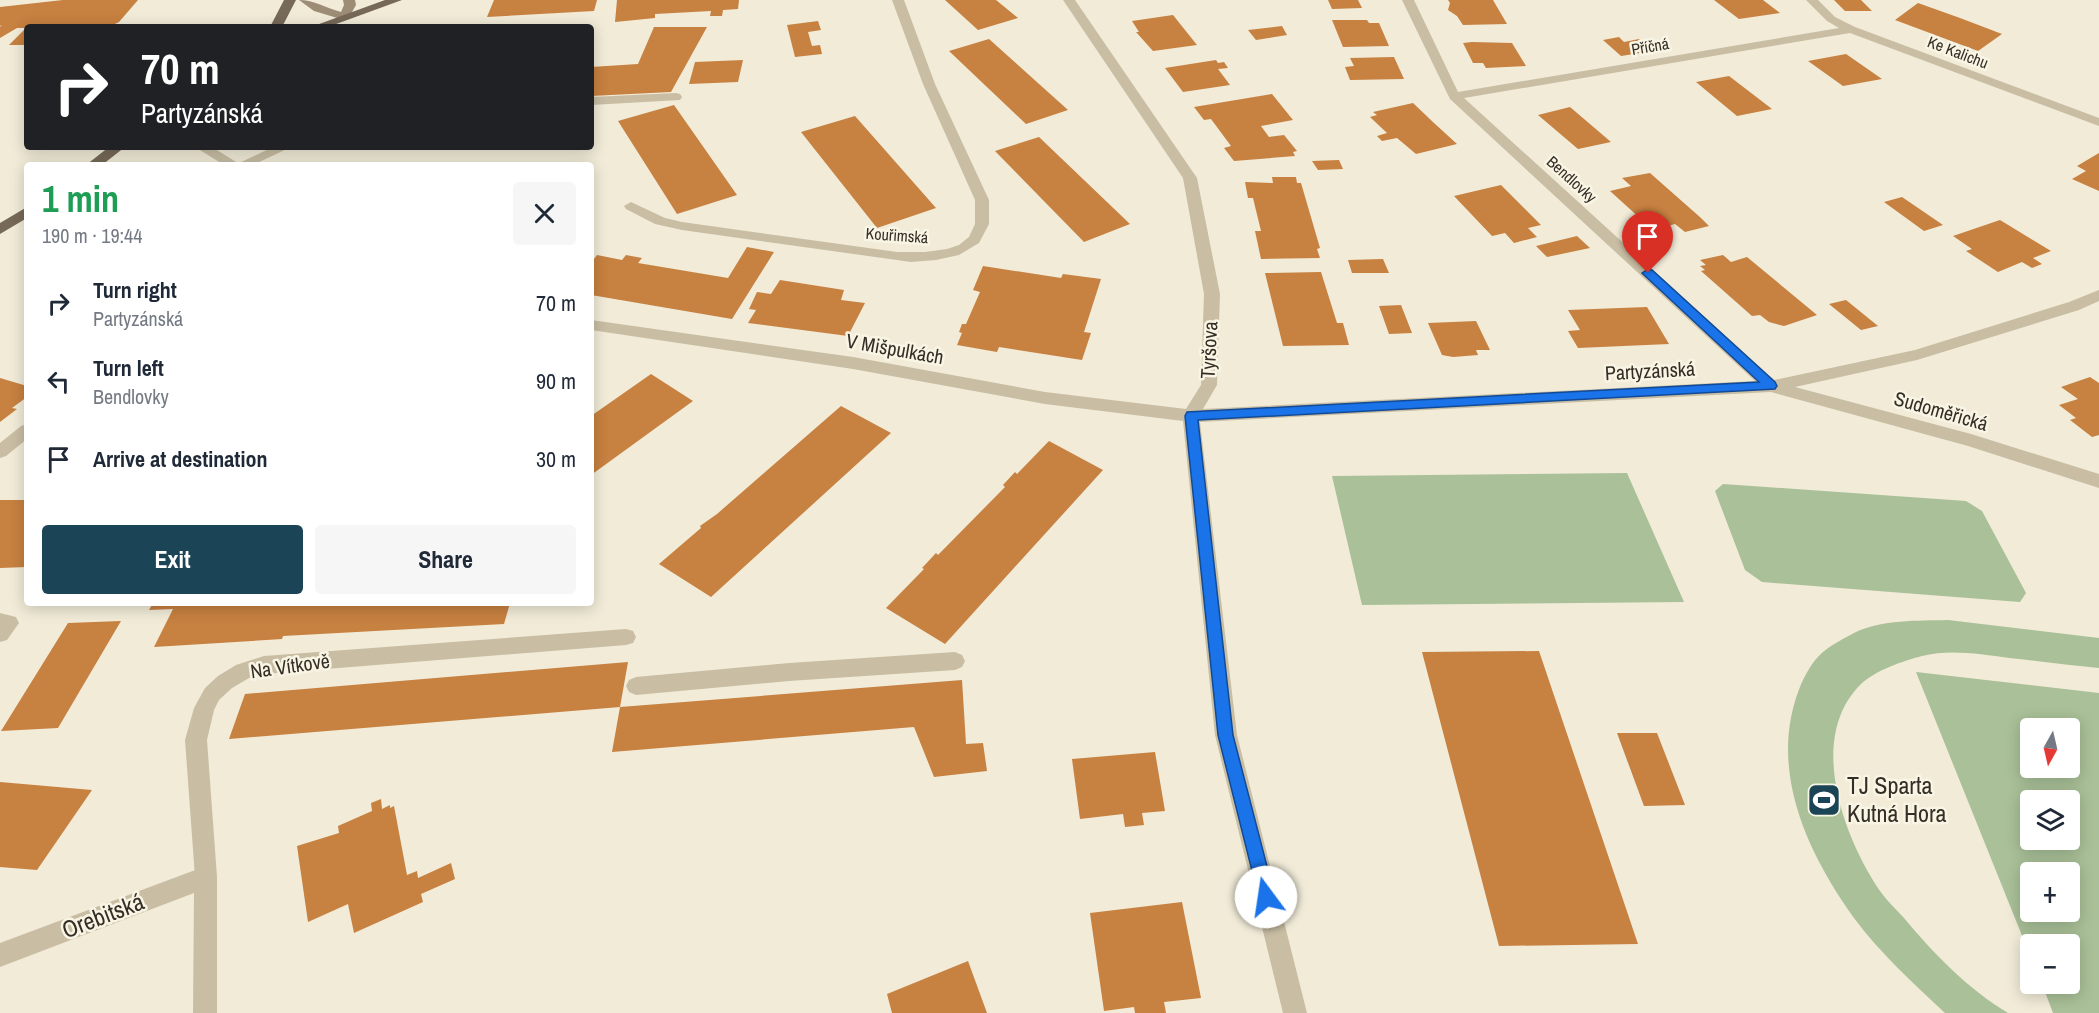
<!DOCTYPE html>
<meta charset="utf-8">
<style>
:root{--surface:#fff;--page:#f6f6f7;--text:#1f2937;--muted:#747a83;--accent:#1b4456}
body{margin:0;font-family:"Archivo Narrow",sans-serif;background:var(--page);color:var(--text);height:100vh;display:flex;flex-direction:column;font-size:22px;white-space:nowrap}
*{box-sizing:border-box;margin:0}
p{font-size:20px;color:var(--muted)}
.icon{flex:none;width:33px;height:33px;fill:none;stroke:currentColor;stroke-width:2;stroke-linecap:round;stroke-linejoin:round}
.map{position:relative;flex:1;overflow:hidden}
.side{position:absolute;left:24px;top:162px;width:570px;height:444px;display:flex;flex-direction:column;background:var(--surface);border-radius:6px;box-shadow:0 3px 15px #0003}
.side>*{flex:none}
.guide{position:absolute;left:24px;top:24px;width:570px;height:126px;border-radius:6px;box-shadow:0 3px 15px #0003;background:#202124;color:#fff;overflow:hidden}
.needle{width:39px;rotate:188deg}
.controls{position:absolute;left:2020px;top:718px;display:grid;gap:12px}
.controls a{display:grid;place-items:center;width:60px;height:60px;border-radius:6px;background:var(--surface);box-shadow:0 3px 15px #0003;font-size:30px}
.pin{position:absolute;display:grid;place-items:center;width:51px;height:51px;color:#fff;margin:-62px -26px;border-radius:50% 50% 50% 0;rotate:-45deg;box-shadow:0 0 6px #0007}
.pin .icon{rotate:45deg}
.me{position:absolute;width:66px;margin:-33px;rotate:346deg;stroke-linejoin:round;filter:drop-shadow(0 0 4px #0008)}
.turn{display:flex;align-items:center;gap:21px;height:126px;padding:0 18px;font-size:27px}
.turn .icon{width:78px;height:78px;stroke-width:2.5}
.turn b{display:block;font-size:42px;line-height:51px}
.round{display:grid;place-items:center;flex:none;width:63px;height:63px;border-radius:6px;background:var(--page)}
.head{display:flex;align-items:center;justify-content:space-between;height:102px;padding:0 18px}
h1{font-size:36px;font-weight:700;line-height:45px;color:#1e9e55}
.primary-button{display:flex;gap:12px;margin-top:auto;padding:12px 18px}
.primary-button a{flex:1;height:69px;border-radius:6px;background:var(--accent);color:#fff;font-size:24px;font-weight:700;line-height:69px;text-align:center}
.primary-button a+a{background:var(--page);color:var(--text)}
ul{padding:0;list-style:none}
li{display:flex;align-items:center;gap:18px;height:78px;padding:0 18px}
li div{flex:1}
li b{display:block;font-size:22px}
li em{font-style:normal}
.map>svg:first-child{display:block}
</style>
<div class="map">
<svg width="2099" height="1013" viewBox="0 0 2099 1013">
<rect width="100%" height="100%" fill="#f1ebd8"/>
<!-- green -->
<path fill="#a9c098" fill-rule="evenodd" d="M1627,473L1684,602L1362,605L1332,476Z
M1723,484L1966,501L1982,511L2026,593L2020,602L1762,582L1745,570L1715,491Z
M1948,620L2099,638V668C2069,665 2039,661 2009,658C1981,654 1949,649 1922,656C1903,661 1876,670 1861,684C1806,738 1844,838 1880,891C1887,901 1896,909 1904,918C1934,954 1968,989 2008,1013H1945C1913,983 1880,953 1854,918C1809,855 1771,776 1796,698C1801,682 1810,663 1823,652C1831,645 1845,638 1854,633C1882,619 1918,621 1948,620Z
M1916,672L2099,693V1013H2053L2042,984H2070V945H2031V958ZM2031,729H2070V768H2031ZM2031,801H2070V840H2031ZM2031,873H2070V912H2031Z"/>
<!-- building -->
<path fill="#c78140" d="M63,0H138L119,22L109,27L17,28L0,38V27L2,25L0,26V7Z
M494,0H597L594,11L487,17Z
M617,0H739L738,9L723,10L722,16H710L711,11L655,14V18L615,22Z
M945,0H996L1018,18L978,30Z
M1328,0H1358L1362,8L1332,9Z
M1448,0H1493L1507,24L1463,25L1457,16L1448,10L1450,3Z
M1714,0H1763L1780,13L1739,19Z
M1834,0H1861L1872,11H1845Z
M1918,3L1960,18L2002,34L1978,51L1895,20Z
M1173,15L1197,45L1153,51L1136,32H1139L1132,21Z
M1332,20H1367L1369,23H1379L1389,46L1343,47Z
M818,21L821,30L808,32L812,46L820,45L822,54L795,57L787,25Z
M1282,26L1287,35L1256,40L1248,30Z
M27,27V42L24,45H9Z
M654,27H707L671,92L591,96V67L638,64Z
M1619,37L1624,42L1639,39L1653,51L1621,56L1603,40Z
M989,39L1068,110L1026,124L949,51Z
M1472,42L1512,43L1526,66L1486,68L1483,63H1473L1463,43Z
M1846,54L1882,79L1843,86L1808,61Z
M1394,57L1404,79L1350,80L1345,67L1354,66L1350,58Z
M743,60L738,82L689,84L695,62Z
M1216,60L1218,63L1224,62L1228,68L1218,69L1230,85L1183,92L1165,68Z
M1729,76L1772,109L1737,116L1696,82Z
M1272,94L1293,120L1261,126L1269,137L1284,135L1297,151L1293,152L1295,156L1234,161L1224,148L1231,146L1211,119L1204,120L1194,107Z
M1413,103L1434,123L1457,144L1416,154L1397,138L1382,141L1377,136L1387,133L1370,117L1377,115L1373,112Z
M674,105L737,195L677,214L618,121Z
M1570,107L1611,142L1578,149L1538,115Z
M855,116L936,208L877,228L801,132Z
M1039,137L1130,224L1084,242L995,151Z
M2099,153V191L2072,179L2086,171L2077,166Z
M1339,160L1343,169L1318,170L1312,161Z
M1650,173L1701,218L1709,226L1685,232L1675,224L1653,230L1610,191L1631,186L1622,178Z
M1272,177H1296L1297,183H1301L1320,248L1317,249L1320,258L1261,259L1255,231H1261L1253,198H1248L1245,182L1273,183Z
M1501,185L1541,225L1528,228L1537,237L1514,243L1505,233L1492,236L1454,196Z
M1902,197L1943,225L1924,231L1884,202Z
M2000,220L2051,251L2033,258L2042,264L2032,268L2022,262L1998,272L1966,251L1972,249L1953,236Z
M1577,236L1590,248L1547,257L1536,246Z
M747,247L774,252L732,319L591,295V263L597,255L622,260L626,255L642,258L638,263L728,278Z
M1723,255L1731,262L1747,257L1817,315L1784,326L1769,322L1760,315L1752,316L1701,271L1705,270L1700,266L1706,265L1700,260Z
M1383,259L1389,273H1352L1348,260Z
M983,266L1061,278L1063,274L1101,279L1084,332L1091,333L1082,360L999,347L997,352L957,345L962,333L959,332L962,324H966L980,292L973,290Z
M1321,272L1337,323H1343L1349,345L1283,346L1265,273Z
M780,280L844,290L841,300L865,303L848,336L748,323L756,310L749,309L757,292L771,294Z
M1846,300L1878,326L1861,330L1829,304Z
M1401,305L1412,333L1389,334L1379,306Z
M1647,307L1669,344L1578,348L1568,331L1580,330L1568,310Z
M1476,321L1490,350H1476L1478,355L1453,357L1442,355L1428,323Z
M651,374L693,401L591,475V416Z
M2090,377L2099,383V435L2092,437L2070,420L2076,418L2059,405L2078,399L2061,387Z
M0,378L27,386V397L12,408L17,409L0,422Z
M841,406L891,433L711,597L659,564L701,528L700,526L717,514Z
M1049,441L1103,470L945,644L886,608L924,569L922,568L936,553L938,555L1005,487L1003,485L1015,472L1017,474Z
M0,500H27V567L0,568Z
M153,603H510L504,624L283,636L282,639L154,647L173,609L149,610Z
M121,621L58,728L1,731L68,623Z
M1539,651L1638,944L1499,946L1422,652Z
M628,662L620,707L962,680L966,744L983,743L987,771L934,777L914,727L612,752L620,707L229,739L245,694Z
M1617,733H1657L1685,805L1644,806Z
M1155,752L1165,811L1142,813L1144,825L1125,827L1123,814L1080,819L1072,759Z
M0,782L92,790L37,870L0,867Z
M381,799L382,809L390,805V808L394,806L407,875L417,871L418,878L451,863L455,879L421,894L423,902L354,933L348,904L308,922L297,846L339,833L338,826L372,811L371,803Z
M1182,902L1201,998L1164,1002L1166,1013H1135L1134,1007L1104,1011L1090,913Z
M968,961L987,1013H892L887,994Z"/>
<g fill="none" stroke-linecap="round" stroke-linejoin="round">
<!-- lane -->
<path fill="#c9bea4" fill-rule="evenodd" d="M892,0H904L935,84L989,200V224L979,243L959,255L936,260L911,262L682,230L655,224L626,209L624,206L631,202L665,218L682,222L897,252H925L947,249L959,245L969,237L975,224V200L923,84Z
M676,93L680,94L682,97L680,100L591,105V97Z
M273,147H291L253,165H235Z
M0,613L16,617L19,623L7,640L0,642Z
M626,629L633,631L636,637L633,643L626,645L264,674L249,678L232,688L219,700L214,710L207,740L217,877L214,885L206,888L198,885L195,877L185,740L194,708L205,688L218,676L236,665L264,656Z
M955,652L962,655L965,661L962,667L955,670L789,681L636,695L629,692L626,686L629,680L636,677L789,663Z"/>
<!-- street -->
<path fill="#c9bea4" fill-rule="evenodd" d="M1063,0H1075L1197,178L1220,294L1217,385L1203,409L1755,381L1450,99L1402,0H1414L1458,92L1839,28L1827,21L1806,0H1818L1835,17L1855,27L2099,118V126L1850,33L1464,98L1774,380L1915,350L2069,302L2099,290V301L2079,310L1917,360L1795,387L1971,434L2099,474V488L1968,446L1771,392L1200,422L1237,735L1307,1013H1283L1215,735L1183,421L1045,404L853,369L591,330V320L853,357L1045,392L1186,409L1201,385L1204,294L1183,178Z
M195,147H212L241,165H224Z
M27,424V439L6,456L0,458V443L21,426Z
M206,866L214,869L217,877V1013H193L194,893L0,967V943Z"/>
<!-- secondary -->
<path fill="#9d8d76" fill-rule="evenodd" d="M299,0C314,0 326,8 341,12L344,5L343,0H355L356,5L348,19L344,20L314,11Z"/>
<!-- primary -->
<path fill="#776957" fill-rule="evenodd" d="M284,0H296L282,27H270Z
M385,0H402L328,27H311Z
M109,147H125L102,165H86Z
M27,207V218L0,234V223Z"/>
</g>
<!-- route -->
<path fill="#1a73e8" stroke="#114b97" stroke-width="1.5" d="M1648,269L1652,270L1775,382L1777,386L1775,389L1198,420L1233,735L1275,897L1272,903L1266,906L1260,903L1218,735L1185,416L1187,412L1759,382L1644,275L1642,273Z"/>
<!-- icons -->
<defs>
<g id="stadium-square" transform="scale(1.725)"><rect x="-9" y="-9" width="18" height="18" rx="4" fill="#1b4456" stroke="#f9f5e4"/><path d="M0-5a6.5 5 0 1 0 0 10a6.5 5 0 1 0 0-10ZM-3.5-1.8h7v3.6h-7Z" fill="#fff"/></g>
</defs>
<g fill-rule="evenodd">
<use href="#stadium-square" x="1824" y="800"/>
</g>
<g text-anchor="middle" stroke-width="5" stroke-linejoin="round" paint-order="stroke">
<!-- far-street labels -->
<g font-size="16" fill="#352e26" stroke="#f9f5e4">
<text transform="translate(1650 46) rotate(-10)" y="6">Příčná</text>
<text transform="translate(1958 52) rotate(21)" y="6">Ke Kalichu</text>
<text transform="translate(1572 179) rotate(42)" y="6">Bendlovky</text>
<text transform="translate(897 235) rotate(4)" y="6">Kouřimská</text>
</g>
<!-- street labels -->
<g font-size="20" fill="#352e26" stroke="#f9f5e4">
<text transform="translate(895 349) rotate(10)" y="7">V Mišpulkách</text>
<text transform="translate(1209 350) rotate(-87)" y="7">Tyršova</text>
<text transform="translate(1650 371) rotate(-3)" y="7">Partyzánská</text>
<text transform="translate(1941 411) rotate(16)" y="7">Sudoměřická</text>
<text transform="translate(290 666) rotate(-8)" y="7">Na Vítkově</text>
</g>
<!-- near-poi labels -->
<g font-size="24" fill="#352e26" stroke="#f9f5e4" text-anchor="start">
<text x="1847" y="794">TJ Sparta<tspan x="1847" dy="28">Kutná Hora</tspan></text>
</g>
<!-- near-street labels -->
<g font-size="24" fill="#352e26" stroke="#f9f5e4">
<text transform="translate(103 916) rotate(-21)" y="8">Orebitská</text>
</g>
</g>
</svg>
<div class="controls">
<a><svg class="needle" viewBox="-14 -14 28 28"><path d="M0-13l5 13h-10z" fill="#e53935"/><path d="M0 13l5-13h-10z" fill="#747a83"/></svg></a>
<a><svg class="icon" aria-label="layers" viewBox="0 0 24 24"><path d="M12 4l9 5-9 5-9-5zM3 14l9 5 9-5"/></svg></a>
<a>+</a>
<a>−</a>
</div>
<div class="pin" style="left:1648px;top:273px;background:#d93025"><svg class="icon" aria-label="arrive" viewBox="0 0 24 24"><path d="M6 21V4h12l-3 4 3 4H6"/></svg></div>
<svg class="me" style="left:1266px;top:897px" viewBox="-20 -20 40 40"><circle r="19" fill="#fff"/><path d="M0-13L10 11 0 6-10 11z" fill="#1a73e8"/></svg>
<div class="guide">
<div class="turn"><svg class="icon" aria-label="right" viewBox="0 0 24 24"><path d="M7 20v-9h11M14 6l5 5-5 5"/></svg><div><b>70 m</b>Partyzánská</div></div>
</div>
<section class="side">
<div class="head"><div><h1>1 min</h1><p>190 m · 19:44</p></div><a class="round"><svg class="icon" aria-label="close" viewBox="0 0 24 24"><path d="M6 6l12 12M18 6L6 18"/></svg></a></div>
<ul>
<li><svg class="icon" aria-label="right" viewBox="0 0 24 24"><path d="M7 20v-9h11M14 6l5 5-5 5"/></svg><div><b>Turn right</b><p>Partyzánská</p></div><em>70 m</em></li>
<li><svg class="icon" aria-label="left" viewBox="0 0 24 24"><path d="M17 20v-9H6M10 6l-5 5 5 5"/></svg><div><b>Turn left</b><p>Bendlovky</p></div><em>90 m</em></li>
<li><svg class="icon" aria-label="arrive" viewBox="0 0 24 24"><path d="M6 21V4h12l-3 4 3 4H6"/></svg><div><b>Arrive at destination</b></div><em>30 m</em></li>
</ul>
<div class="primary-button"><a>Exit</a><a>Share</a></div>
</section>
</div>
